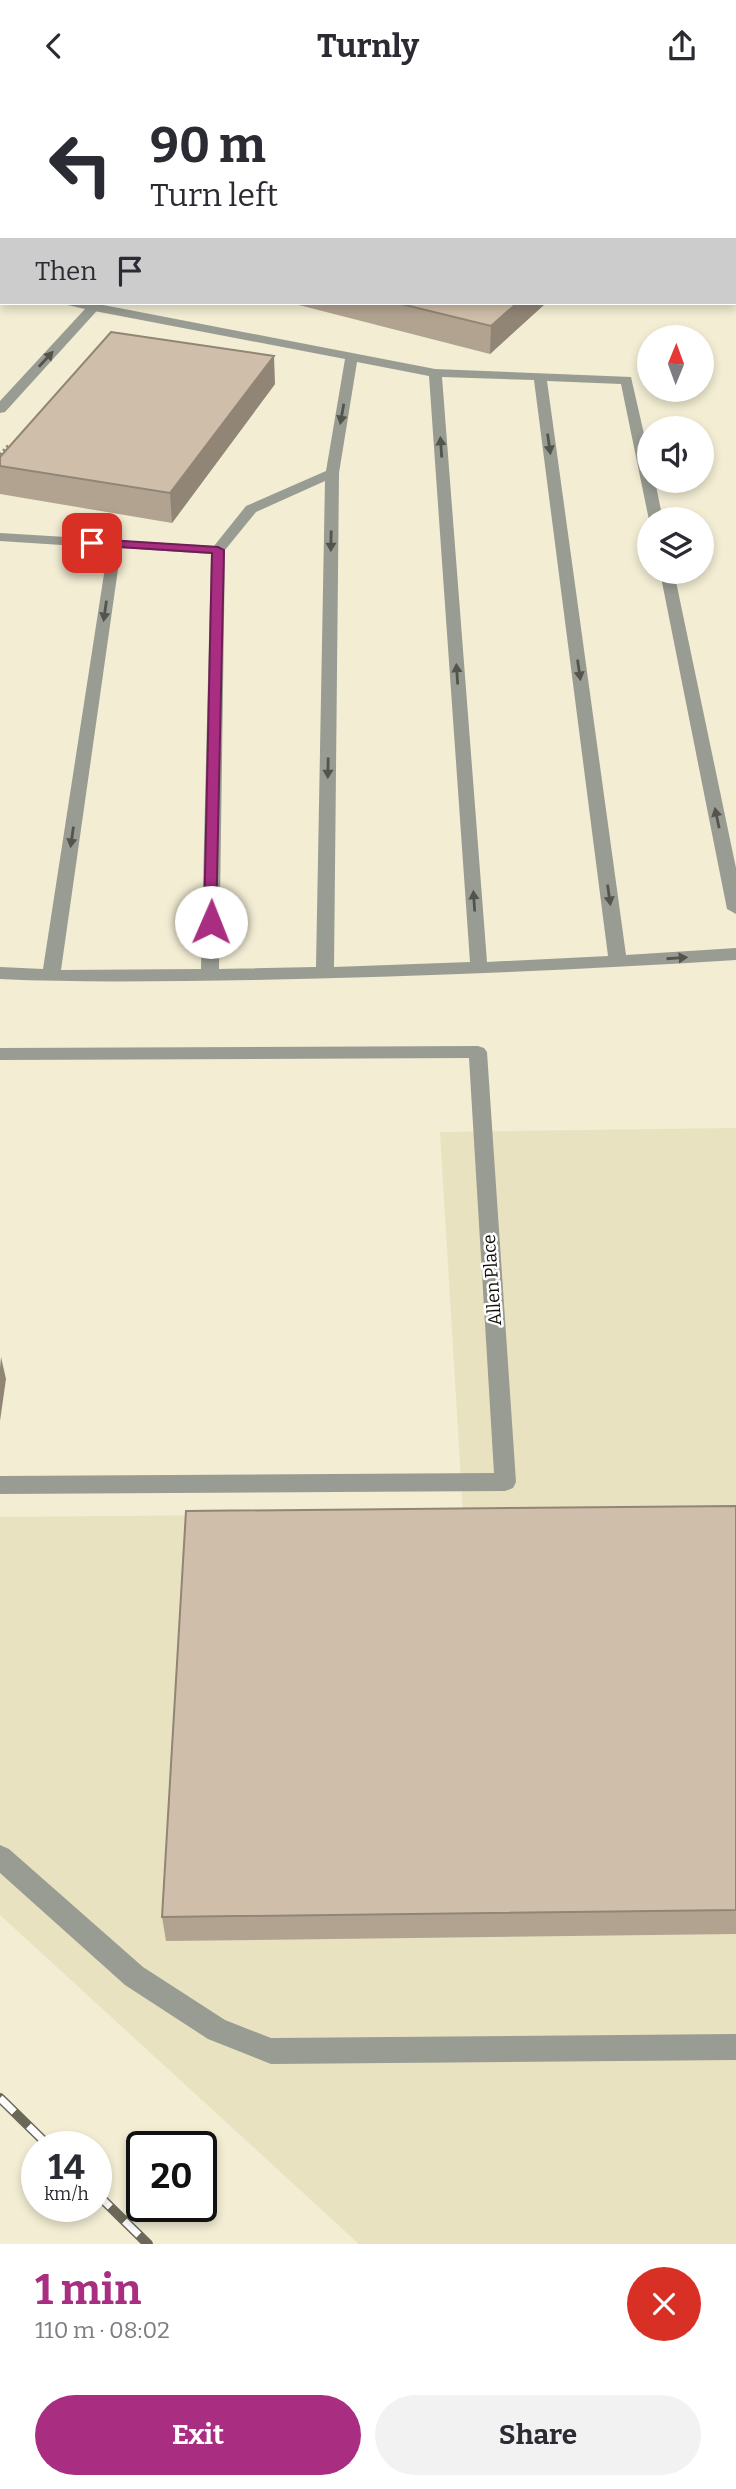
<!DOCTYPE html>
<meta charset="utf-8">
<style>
:root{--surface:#fff;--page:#f2f2f3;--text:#2b2b33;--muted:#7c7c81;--accent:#a92e82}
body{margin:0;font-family:Bitter,serif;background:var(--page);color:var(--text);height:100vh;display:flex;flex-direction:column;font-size:26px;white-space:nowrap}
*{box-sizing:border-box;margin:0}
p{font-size:23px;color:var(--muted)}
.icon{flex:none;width:38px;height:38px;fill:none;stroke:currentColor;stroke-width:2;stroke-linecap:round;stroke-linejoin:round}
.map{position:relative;height:2153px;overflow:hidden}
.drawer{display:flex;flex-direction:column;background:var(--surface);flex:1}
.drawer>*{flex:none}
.top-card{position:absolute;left:0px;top:0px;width:737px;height:214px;box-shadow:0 4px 10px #0003;background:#fff;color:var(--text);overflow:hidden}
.needle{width:46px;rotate:1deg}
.fabs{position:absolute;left:637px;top:234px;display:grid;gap:14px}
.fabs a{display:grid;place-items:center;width:77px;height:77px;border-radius:50%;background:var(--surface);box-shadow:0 4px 10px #0003;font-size:35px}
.speed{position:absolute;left:21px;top:2040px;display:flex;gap:14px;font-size:35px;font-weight:700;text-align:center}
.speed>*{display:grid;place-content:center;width:91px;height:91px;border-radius:50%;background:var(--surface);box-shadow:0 4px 10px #0003;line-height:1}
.speed small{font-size:18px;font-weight:400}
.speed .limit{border:4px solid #111;border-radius:10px;background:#fff;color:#111}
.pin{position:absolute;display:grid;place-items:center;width:60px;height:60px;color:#fff;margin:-30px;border-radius:14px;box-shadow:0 4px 10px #0006}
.me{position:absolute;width:77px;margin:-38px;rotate:1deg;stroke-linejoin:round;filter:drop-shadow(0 0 5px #0008)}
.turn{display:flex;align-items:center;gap:24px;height:147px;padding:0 35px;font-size:32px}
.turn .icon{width:91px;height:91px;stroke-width:2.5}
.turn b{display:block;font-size:49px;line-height:60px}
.then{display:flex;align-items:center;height:66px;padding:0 35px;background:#0003;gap:14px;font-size:26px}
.round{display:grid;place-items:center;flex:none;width:74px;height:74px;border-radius:37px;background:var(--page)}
.overview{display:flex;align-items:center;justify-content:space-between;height:119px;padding:0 35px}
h1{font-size:42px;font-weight:700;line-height:52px;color:var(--accent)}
.cta{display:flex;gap:14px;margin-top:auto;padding:14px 35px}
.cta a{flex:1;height:80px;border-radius:42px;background:var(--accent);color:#fff;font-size:28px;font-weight:700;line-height:80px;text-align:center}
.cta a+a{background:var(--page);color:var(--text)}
header{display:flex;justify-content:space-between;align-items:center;height:91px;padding:0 35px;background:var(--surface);font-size:32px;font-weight:700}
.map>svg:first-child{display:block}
</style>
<header><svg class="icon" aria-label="back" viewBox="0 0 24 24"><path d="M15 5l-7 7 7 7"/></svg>Turnly<svg class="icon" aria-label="share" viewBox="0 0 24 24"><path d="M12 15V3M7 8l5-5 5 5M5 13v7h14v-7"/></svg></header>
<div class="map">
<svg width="736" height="2153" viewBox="0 0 736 2153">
<rect width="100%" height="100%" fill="#f2edd3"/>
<!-- built -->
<path fill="#e9e2c1" d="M736,1037V2153H359L0,1824V1426L463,1422L440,1041Z"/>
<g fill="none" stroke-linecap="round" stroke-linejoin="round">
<!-- path -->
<path stroke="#918d7b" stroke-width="3.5" stroke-dasharray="2.5 2.5" stroke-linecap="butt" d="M0,364L9,354"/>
<!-- service -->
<path fill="#999c92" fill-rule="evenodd" d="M0,22H2V28H0Z
M0,75H2L0,83Z
M0,117H2V123H0Z
M0,158H2V164H0Z
M93,212L435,278L631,286L649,365V390H655L663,429H649L621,293L547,290L626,864L736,857V869C575,879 415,886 254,889C169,890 84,892 0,888V876L43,878L108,457L0,450V442L214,455L246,415L326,380L345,268L89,219V213ZM357,271L429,285L470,871L334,876L339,382ZM442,286L534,289L608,865L487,871ZM325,390L316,876L219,878L225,459L256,421ZM121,457L211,463L201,878L61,879Z
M660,481H674L736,777V823L727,818Z
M0,1754L9,1758L143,1876L225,1929L271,1947L736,1943V1969L271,1973L208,1948L125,1894L0,1782Z"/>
<!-- minor -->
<path fill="#999c92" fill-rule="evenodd" d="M478,955L484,957L487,961L516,1391L513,1397L505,1400L0,1403V1385L494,1382L469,967L0,969V957Z"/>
<!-- tertiary -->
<path fill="#999c92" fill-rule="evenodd" d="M171,0H181L170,2Z
M216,0H275L274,2Z
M281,0H291L280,2Z
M0,174H2L0,182Z
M0,198H2V206H0Z
M59,212H104L5,321L0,322V310L85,218Z"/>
<!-- primary -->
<path fill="#555b48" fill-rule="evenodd" d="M668,0H685L686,2H669Z
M735,10H736V16H735Z"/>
<!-- rail casing -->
<g stroke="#6b6859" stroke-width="10">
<path id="rail" d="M0,2007L50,2056
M96,2102L148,2153"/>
</g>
<!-- rail -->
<use href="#rail" stroke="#fff" stroke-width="7" stroke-dasharray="20" stroke-linecap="butt"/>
</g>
<!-- wall -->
<path fill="#b2a391" d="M0,0H131L130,2H2V8H0Z
M332,0H647L655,2H332Z
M735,18H736V177L735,174Z
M291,212H546L490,263Z
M275,293L172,432L0,403V366Z
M736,1415V1843L166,1850L162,1826Z"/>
<!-- shaded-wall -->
<path fill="#918576" d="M106,0H131L130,2H106Z
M517,212H546L490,263L491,235Z
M274,265L275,293L172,432L170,402Z
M1,1266L6,1288L0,1330V1277Z"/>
<!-- building -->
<path fill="#cfbea9" stroke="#918576" stroke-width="2" d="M354,0H647L655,2H362Z
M735,18H736V86L735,87Z
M736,89V144L735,142V90Z
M397,212H517L491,235Z
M111,241L274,265L170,402L0,375V366Z
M736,1415V1819L162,1826L186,1420Z"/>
<!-- one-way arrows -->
<defs><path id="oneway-solid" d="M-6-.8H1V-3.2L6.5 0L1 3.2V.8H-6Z" transform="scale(1.75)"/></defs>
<g fill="#54544c">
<use href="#oneway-solid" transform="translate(46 268) rotate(-47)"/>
<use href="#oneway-solid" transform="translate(342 323) rotate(100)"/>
<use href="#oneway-solid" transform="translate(549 353) rotate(82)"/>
<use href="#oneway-solid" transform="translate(441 356) rotate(-94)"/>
<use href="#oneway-solid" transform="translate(331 450) rotate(91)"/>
<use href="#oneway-solid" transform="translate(105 520) rotate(98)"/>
<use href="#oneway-solid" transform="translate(579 579) rotate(82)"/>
<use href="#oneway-solid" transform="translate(457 583) rotate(-94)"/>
<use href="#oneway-solid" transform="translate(328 677) rotate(91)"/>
<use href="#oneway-solid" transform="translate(717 727) rotate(-102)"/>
<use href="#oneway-solid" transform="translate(72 746) rotate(98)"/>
<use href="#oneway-solid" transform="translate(609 804) rotate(82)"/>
<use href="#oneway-solid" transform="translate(474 810) rotate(-94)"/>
<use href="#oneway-solid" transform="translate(677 867) rotate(-4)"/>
</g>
<!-- route -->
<path fill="#a92e82" stroke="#6e1e54" stroke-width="2" d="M92,448L218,456L224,459L216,834L211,835L204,831L212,462L88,454V449Z"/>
<g text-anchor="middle" stroke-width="5" stroke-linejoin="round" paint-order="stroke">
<!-- street labels -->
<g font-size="18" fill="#0f0d05" stroke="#fff">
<text transform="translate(492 1189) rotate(-94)" y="6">Allen Place</text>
</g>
</g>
</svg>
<div class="fabs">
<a><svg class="needle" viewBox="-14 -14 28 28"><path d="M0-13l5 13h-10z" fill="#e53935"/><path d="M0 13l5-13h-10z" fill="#7c7c81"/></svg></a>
<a><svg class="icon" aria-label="sound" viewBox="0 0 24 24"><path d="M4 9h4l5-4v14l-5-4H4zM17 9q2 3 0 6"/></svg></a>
<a><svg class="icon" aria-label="layers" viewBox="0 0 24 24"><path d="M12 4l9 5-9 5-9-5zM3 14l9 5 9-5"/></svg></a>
</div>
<div class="speed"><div>14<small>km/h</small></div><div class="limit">20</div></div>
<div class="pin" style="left:92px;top:452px;background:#d93025"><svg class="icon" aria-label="arrive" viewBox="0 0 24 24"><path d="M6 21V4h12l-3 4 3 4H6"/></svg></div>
<svg class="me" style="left:211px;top:831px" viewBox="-20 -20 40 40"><circle r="19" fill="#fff"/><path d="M0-13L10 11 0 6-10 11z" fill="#a92e82"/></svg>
<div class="top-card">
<div class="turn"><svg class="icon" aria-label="left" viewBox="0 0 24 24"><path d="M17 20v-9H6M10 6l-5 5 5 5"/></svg><div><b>90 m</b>Turn left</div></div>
<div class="then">Then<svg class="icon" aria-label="arrive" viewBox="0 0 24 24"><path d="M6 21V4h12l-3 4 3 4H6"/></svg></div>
</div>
</div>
<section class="drawer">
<div class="overview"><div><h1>1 min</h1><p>110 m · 08:02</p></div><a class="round" style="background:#d93025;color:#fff"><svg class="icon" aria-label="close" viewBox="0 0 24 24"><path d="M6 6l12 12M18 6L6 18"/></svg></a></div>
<div class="cta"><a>Exit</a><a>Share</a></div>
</section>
